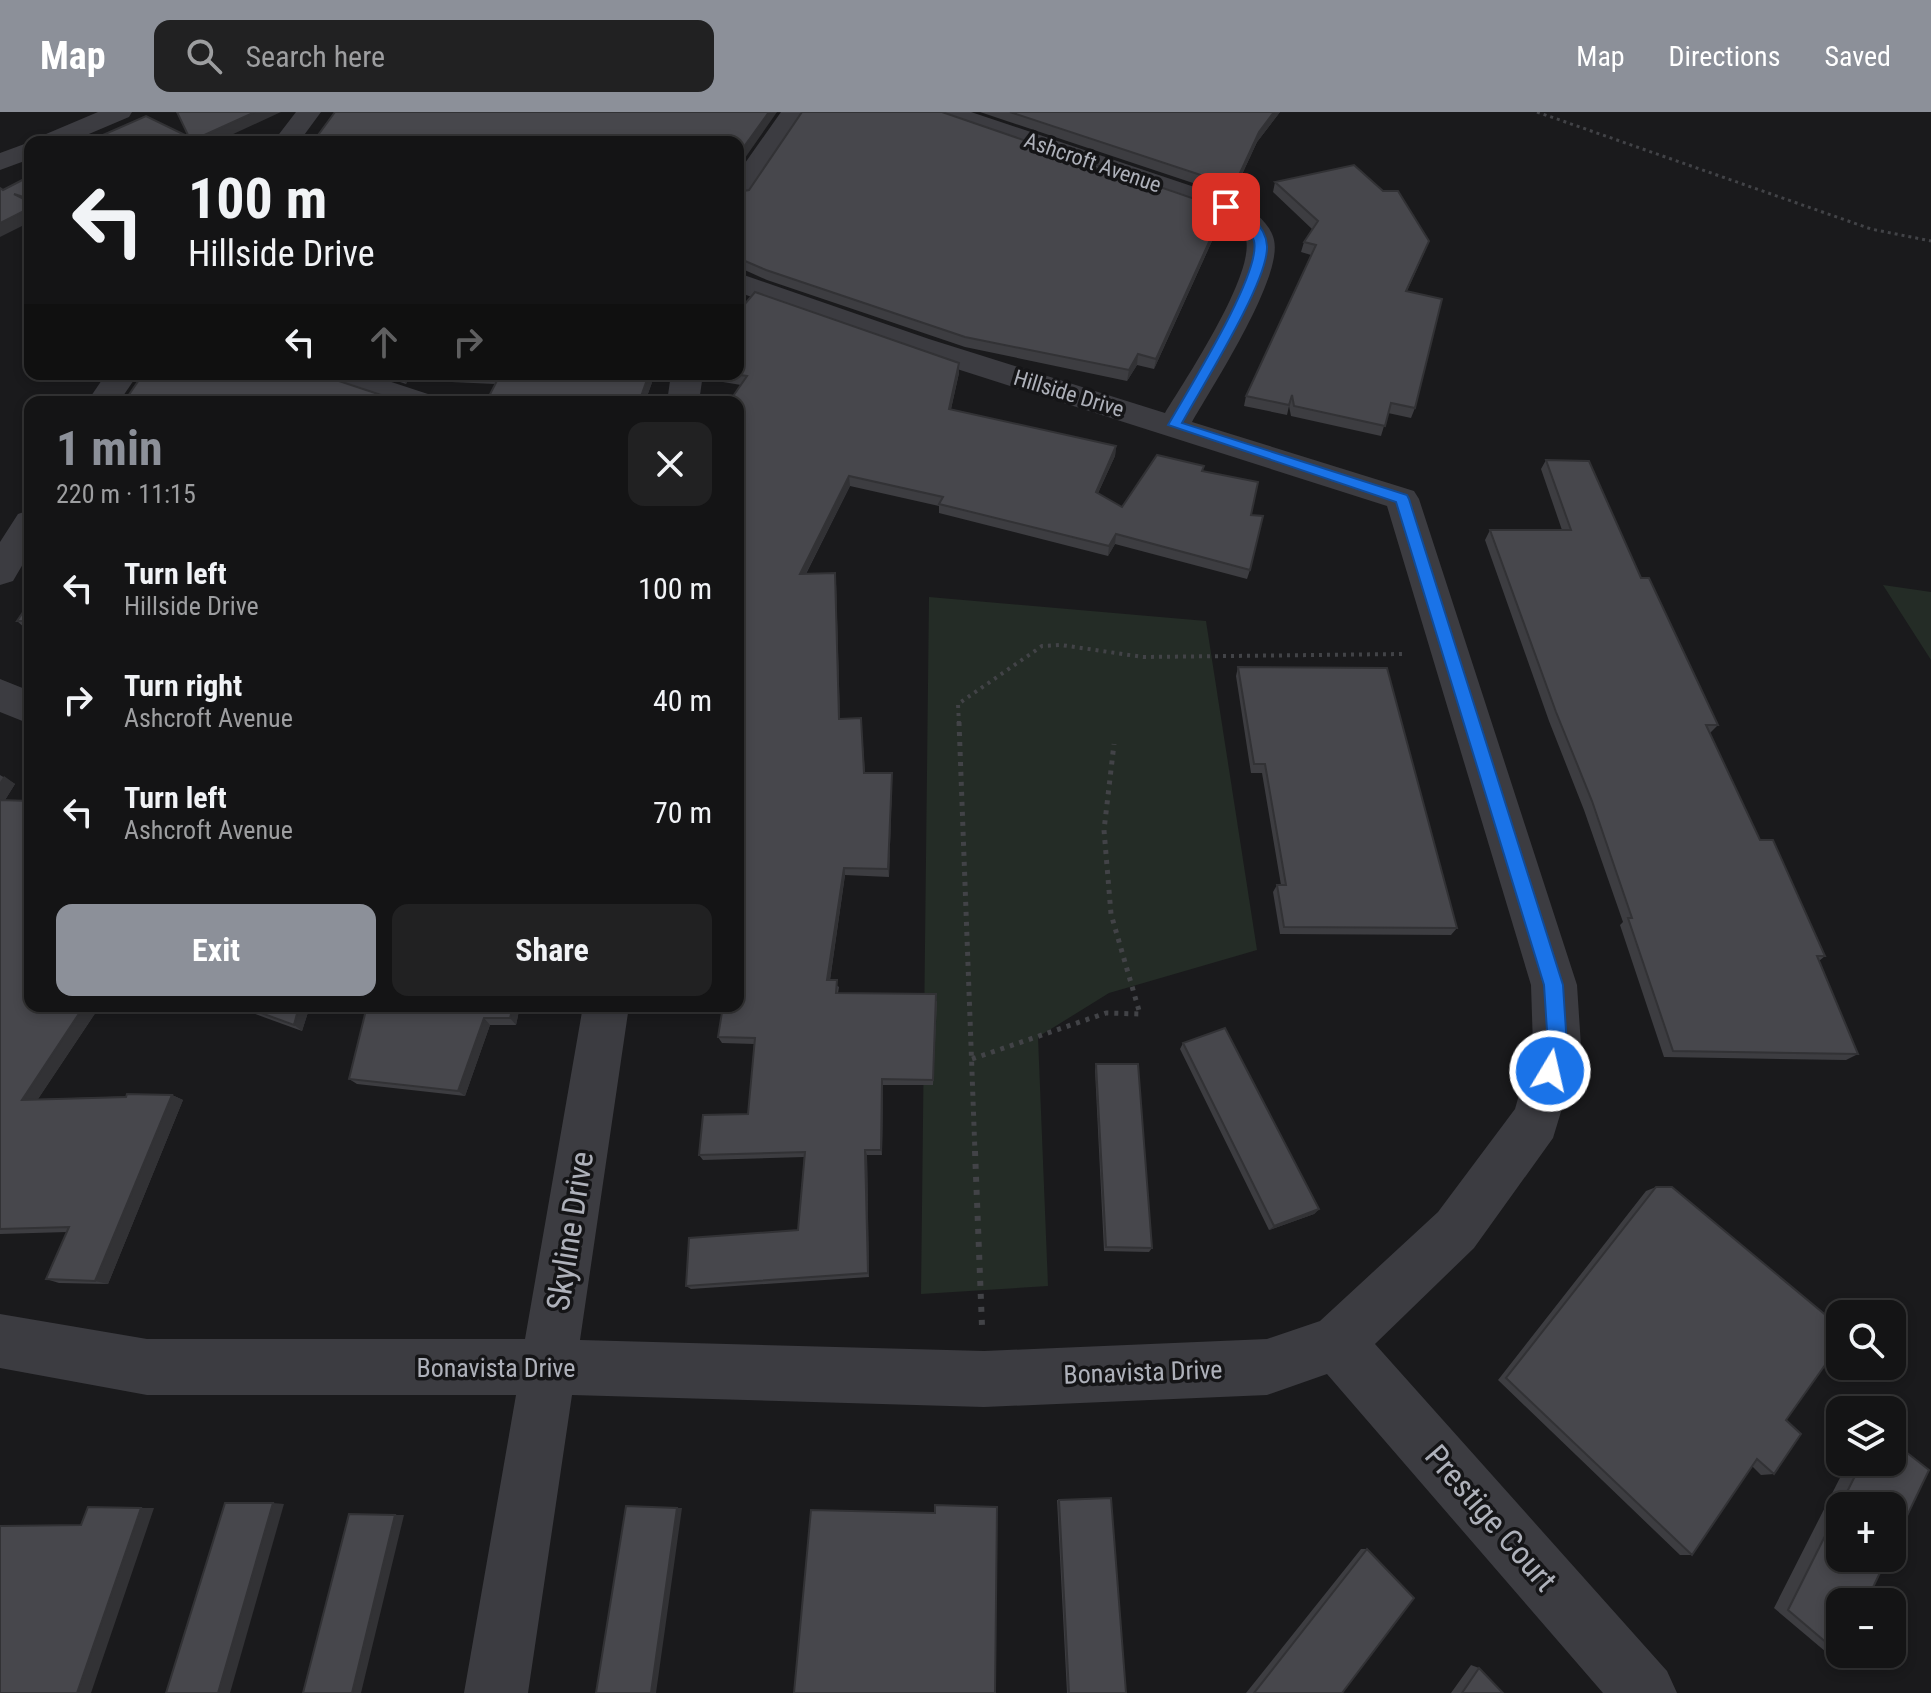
<!DOCTYPE html>
<meta charset="utf-8">
<style>
:root{--surface:#141415;--page:#212122;--text:#f1f3f6;--muted:#9d9ea0;--line:#333334;--accent:#8c9099}
body{margin:0;font-family:"Roboto Condensed",sans-serif;background:var(--page);color:var(--text);height:100vh;display:flex;flex-direction:column;font-size:30px;white-space:nowrap}
*{box-sizing:border-box;margin:0}
p{font-size:26px;color:var(--muted)}
.icon{flex:none;width:44px;height:44px;fill:none;stroke:currentColor;stroke-width:2;stroke-linecap:round;stroke-linejoin:round}
.map{position:relative;flex:1;overflow:hidden}
.side{position:absolute;left:24px;top:284px;width:720px;height:616px;display:flex;flex-direction:column;background:var(--surface);border-radius:16px;box-shadow:0 4px 12px #0003,0 0 0 2px var(--line)}
.side>*{flex:none}
.top-card{position:absolute;left:24px;top:24px;width:720px;height:244px;border-radius:16px;box-shadow:0 4px 12px #0003,0 0 0 2px var(--line);background:#141415;color:var(--text);overflow:hidden}
.tools{position:absolute;left:1826px;top:1188px;display:grid;gap:16px}
.tools a{display:grid;place-items:center;width:80px;height:80px;border-radius:16px;background:var(--surface);box-shadow:0 4px 12px #0003,0 0 0 2px var(--line);font-size:40px}
.pin{position:absolute;display:grid;place-items:center;width:68px;height:68px;color:#fff;margin:-34px;border-radius:16px;box-shadow:0 4px 12px #0006}
.me{position:absolute;width:88px;margin:-44px;rotate:9deg;stroke-linejoin:round;filter:drop-shadow(0 0 6px #0008)}
.turn{display:flex;align-items:center;gap:28px;height:168px;padding:0 32px;font-size:36px}
.turn .icon{width:104px;height:104px;stroke-width:2.5}
.turn b{display:block;font-size:56px;line-height:68px}
.lanes{display:flex;align-items:center;height:76px;padding:0 32px;background:#0003;justify-content:center;gap:40px;direction:ltr}
.lanes .off{opacity:.35}
.round{display:grid;place-items:center;flex:none;width:84px;height:84px;border-radius:16px;background:var(--page)}
.head{display:flex;align-items:center;justify-content:space-between;height:136px;padding:0 32px}
h1{font-size:48px;font-weight:700;line-height:60px;color:var(--accent)}
.button{display:flex;gap:16px;margin-top:auto;padding:16px 32px}
.button a{flex:1;height:92px;border-radius:16px;background:var(--accent);color:#fff;font-size:32px;font-weight:700;line-height:92px;text-align:center}
.button a+a{background:var(--page);color:var(--text)}
ul{padding:0;list-style:none}
li{display:flex;align-items:center;gap:24px;height:112px;padding:0 32px}
li div{flex:1}
li b{display:block;font-size:30px}
li em{font-style:normal}
header{display:flex;align-items:center;gap:48px;box-sizing:border-box;height:112px;padding:0 40px;background:var(--accent);color:#fff}
header strong{font-size:38px}
nav{display:flex;gap:44px;margin-inline-start:auto;font-size:28px}
.search{width:560px;height:72px;background:var(--page);display:flex;align-items:center;gap:20px;box-sizing:border-box;padding:0 28px;border-radius:16px;color:var(--muted);font-size:30px}
.map>svg:first-child{display:block}
</style>
<header>
<strong>Map</strong>
<div class="search"><svg class="icon" aria-label="search" viewBox="0 0 24 24"><circle cx="10" cy="10" r="6"/><path d="M15 15l6 6"/></svg>Search here</div>
<nav><a>Map</a><a>Directions</a><a>Saved</a></nav>
</header>
<div class="map">
<svg width="1931" height="1581" viewBox="0 0 1931 1581">
<rect width="100%" height="100%" fill="#1a1a1c"/>
<!-- green -->
<path fill="#242c26" d="M1883,473L1931,480V548Z
M929,485L1206,509L1257,838L1109,881L1038,925L1048,1174L921,1182Z"/>
<g fill="none" stroke-linecap="round" stroke-linejoin="round">
<!-- path-far3 -->
<path stroke="#424347" stroke-width="3" stroke-dasharray="3 4" stroke-linecap="butt" d="M1537,0L1871,117L1931,129"/>
<!-- path-far2 -->
<path stroke="#424347" stroke-width="4" stroke-dasharray="3 5" stroke-linecap="butt" d="M959,612L958,592L1042,534L1061,533L1143,545L1402,542"/>
<!-- path-far1 -->
<path stroke="#424347" stroke-width="5" stroke-dasharray="4 6" stroke-linecap="butt" d="M959,610L975,1041
M972,947L1106,901L1140,902L1111,802L1104,718L1114,632"/>
<!-- path -->
<path stroke="#424347" stroke-width="6" stroke-dasharray="5 8" stroke-linecap="butt" d="M975,1039L982,1214"/>
<!-- street -->
<path fill="#3c3c41" fill-rule="evenodd" d="M98,0H132L129,5L70,30H35L39,25Z
M296,0H321L299,30H273Z
M781,0H806L748,86L738,88V61Z
M934,0H971L1236,89C1252,98 1270,110 1274,128C1283,166 1212,275 1192,310L1414,379L1419,387L1577,873L1581,934L1553,1026L1474,1136L1375,1232L1667,1559L1677,1581H1603L1327,1262L1267,1283L984,1295L572,1283L528,1581H464L516,1283H147L0,1256V1202L147,1227H525L583,894H629L580,1228L984,1239L1267,1227L1320,1209L1438,1100L1515,997L1533,934L1531,873L1387,394L907,241L738,180V161L929,227L1165,301C1184,270 1259,157 1245,124C1240,113 1226,106 1216,101L937,5Z
M30,30V47L0,58V41Z
M106,262H138L119,290H87Z
M319,262H367L431,283L436,290H387L324,269Z
M671,262H703L699,290H667Z
M30,398V440L13,469L0,473V430L18,402Z
M0,567L30,579V612L0,600Z"/>
</g>
<!-- wall -->
<path fill="#3d3d41" d="M980,0H1280L1257,30L1232,84Z
M1275,70L1425,139L1407,179L1415,296L1411,306L1388,301L1381,324L1291,304L1289,294L1287,303L1244,294L1246,284L1311,143L1301,140L1304,130L1312,117L1273,80Z
M738,80L1222,107L1154,257L1137,253L1127,269L965,235L767,168L738,155Z
M959,251V261L951,297L1116,334L1115,344L1098,381L1122,395L1202,359L1251,403L1250,458L1247,467L1115,432L1108,444L939,401V394L850,374L806,462L836,471L840,607L861,606L865,661L892,669L889,765L845,763L830,868L839,875L838,881L937,889L933,973H883L882,1043H867L869,1165L691,1177L686,1174L798,1118L804,1045L703,1048L699,1043L748,1002L754,932L722,931L718,925L738,894V290L741,273L705,267L704,262H738Z
M376,262H655L645,290H486L495,272L408,268L406,272Z
M1546,348L1641,466L1718,613L1710,621L1760,728L1825,844L1819,849L1858,942L1846,948L1664,945L1620,813L1623,810L1584,698L1549,609L1485,428L1490,418H1562L1541,357Z
M30,490V518H27L17,509Z
M1238,555L1457,816L1451,823L1280,822L1273,780L1277,773H1281L1262,661H1251L1236,564Z
M0,663L15,672L5,688L100,894L38,987L172,983L183,988L108,1172L59,1171L46,1167L67,1120L0,1122Z
M233,894H310L302,919Z
M367,894H520L516,913H490L465,984L357,972L349,967Z
M1183,931L1319,1097L1314,1102L1269,1118L1180,937Z
M1096,952L1152,1136L1149,1140L1104,1139L1095,958Z
M1656,1075L1786,1308L1774,1362L1761,1363L1752,1354L1692,1443H1680L1498,1268L1646,1079Z
M1848,1350H1892L1841,1543L1826,1540L1774,1496Z
M1111,1386L1126,1581H1067L1057,1388Z
M1361,1437H1367L1342,1581H1246Z
M1471,1553L1479,1556L1503,1581H1451Z"/>
<!-- shaded-wall -->
<path fill="#323235" d="M255,0H281L216,30H189Z
M769,0H777L738,56V43Z
M1274,0H1280L1257,30L1232,84L1234,74L1259,20Z
M30,96V110L0,125V111Z
M1224,97L1222,107L1154,257L1156,247Z
M1138,242L1137,253L1127,269L1129,258Z
M959,251V261L949,306V297Z
M401,262H405L408,268L406,272Z
M649,262H655L645,290H639Z
M390,283L394,290H387Z
M1116,334L1115,344L1094,390L1096,380Z
M849,364L850,374L801,471L800,462Z
M1116,422L1115,432L1108,444L1109,434Z
M835,461L836,471L840,616L839,607Z
M892,661V669L889,765L888,757Z
M4,664L15,672L0,696V670Z
M844,756L845,763L829,875L827,868Z
M84,894H100L34,993L22,988Z
M299,894H310L302,919L294,913Z
M513,894H520L516,913L510,906Z
M484,906L490,913L465,984L458,979Z
M882,967L883,973L882,1043L881,1038Z
M172,983L183,988L108,1172L95,1169Z
M865,1038L867,1043L869,1165L868,1161Z
M1319,1097L1314,1102L1269,1118L1274,1114Z
M273,1391L284,1392L230,1581H218Z
M141,1396H154L91,1581H77Z
M677,1396H682L656,1581H651Z
M395,1403H404L361,1581H352Z"/>
<!-- building -->
<path fill="#47474c" stroke="#323235" stroke-width="2" d="M177,0H255L189,30H87L146,4L189,25Z
M335,0H769L738,43V30H313Z
M802,0H942L1224,97L1156,247L1138,242L1129,258L965,225L766,158L738,146V80L749,78Z
M1010,0H1274L1259,20L1234,74Z
M1354,53L1383,79H1398L1429,129L1406,179L1442,187L1415,296L1391,291L1385,314L1294,294L1292,283L1289,293L1246,284L1316,133L1304,130L1318,109L1275,70Z
M30,64V87L14,82L30,90V96L0,111V76L3,78Z
M755,180L959,251L949,297L1116,334L1096,380L1122,395L1157,343L1204,354L1202,359L1258,370L1251,403L1263,404L1250,458L1116,422L1109,434L939,392L943,385L849,364L800,462L835,461L839,607L861,606L864,661H892L888,757L844,756L827,868H837L836,881L936,882L933,968L882,967L881,1038H865L868,1161L686,1174L689,1126L798,1118L805,1040L699,1043L703,1003L748,1002L755,926L718,925L723,894H738V374L743,367L738,366V290H729L747,264L734,262H738V200Z
M143,262H318L381,283H390L387,290H124Z
M485,262H649L639,290H486L500,263Z
M1546,348L1589,349L1641,466H1649L1718,613H1706L1760,728H1773L1825,844H1817L1858,942L1673,939L1628,806H1632L1592,689L1556,600L1490,418H1571Z
M30,490V509H17Z
M1238,555L1387,556L1457,816L1284,815L1277,773H1286L1265,652H1254Z
M0,688L30,689V894H84L22,988L126,985L127,982L172,983L95,1169L46,1167L69,1115L0,1117Z
M242,894H299L294,913Z
M367,894H513L510,906H484L458,979L349,967Z
M1225,916L1319,1097L1274,1114L1183,931Z
M1096,952H1138L1152,1136L1106,1135Z
M1656,1075H1672L1840,1215V1232L1786,1308L1801,1322L1774,1362L1757,1347L1692,1443L1506,1266Z
M1892,1329L1929,1358L1892,1435V1394H1840V1446H1887L1866,1490H1840L1841,1543L1788,1498L1862,1350H1892Z
M1111,1386L1126,1581H1069L1059,1388Z
M225,1391H273L218,1581H166Z
M935,1393L997,1395L995,1581H794L811,1398L935,1401Z
M626,1394L677,1396L651,1581H596Z
M88,1395L141,1396L77,1581H0V1414L81,1413Z
M349,1402L395,1403L352,1581H303Z
M1367,1437L1414,1486L1342,1581H1254Z
M1479,1556L1503,1581H1462Z"/>
<!-- route -->
<path fill="#1a73e8" stroke="#114b97" stroke-width="2" d="M1226,92C1244,98 1266,112 1267,134C1269,169 1201,276 1182,311L1407,383L1409,387L1563,873L1567,934L1557,965L1550,968L1543,965L1540,959L1548,934L1544,873L1396,390L1168,313C1186,281 1262,161 1254,129C1248,110 1234,107 1221,95Z"/>
<g text-anchor="middle" stroke-width="7" stroke-linejoin="round" paint-order="stroke">
<!-- far-street labels -->
<g font-size="22" fill="#aeb1ba" stroke="#151517">
<text transform="translate(1093 50) rotate(19)" y="8">Ashcroft Avenue</text>
<text transform="translate(1069 281) rotate(17)" y="8">Hillside Drive</text>
</g>
<!-- street labels -->
<g font-size="26" fill="#aeb1ba" stroke="#151517">
<text x="496" y="1265">Bonavista Drive</text>
<text transform="translate(1143 1260) rotate(-2)" y="9">Bonavista Drive</text>
</g>
<!-- near-street labels -->
<g font-size="32" fill="#aeb1ba" stroke="#151517">
<text transform="translate(570 1119) rotate(-81)" y="11">Skyline Drive</text>
<text transform="translate(1491 1406) rotate(49)" y="11">Prestige Court</text>
</g>
</g>
</svg>
<div class="tools">
<a><svg class="icon" aria-label="search" viewBox="0 0 24 24"><circle cx="10" cy="10" r="6"/><path d="M15 15l6 6"/></svg></a>
<a><svg class="icon" aria-label="layers" viewBox="0 0 24 24"><path d="M12 4l9 5-9 5-9-5zM3 14l9 5 9-5"/></svg></a>
<a>+</a>
<a>−</a>
</div>
<div class="pin" style="left:1226px;top:95px;background:#d93025"><svg class="icon" aria-label="arrive" viewBox="0 0 24 24"><path d="M6 21V4h12l-3 4 3 4H6"/></svg></div>
<svg class="me" style="left:1550px;top:959px" viewBox="-20 -20 40 40"><circle r="17" fill="#1a73e8" stroke="#fff" stroke-width="3"/><path d="M0-11L8 9 0 5-8 9z" fill="#fff"/></svg>
<div class="top-card">
<div class="turn"><svg class="icon" aria-label="left" viewBox="0 0 24 24"><path d="M17 20v-9H6M10 6l-5 5 5 5"/></svg><div><b>100 m</b>Hillside Drive</div></div>
<div class="lanes"><svg class="icon" aria-label="left" viewBox="0 0 24 24"><path d="M17 20v-9H6M10 6l-5 5 5 5"/></svg><svg class="icon off" aria-label="ahead" viewBox="0 0 24 24"><path d="M12 20V5M6 11l6-6 6 6"/></svg><svg class="icon off" aria-label="right" viewBox="0 0 24 24"><path d="M7 20v-9h11M14 6l5 5-5 5"/></svg></div>
</div>
<section class="side">
<div class="head"><div><h1>1 min</h1><p>220 m · 11:15</p></div><a class="round"><svg class="icon" aria-label="close" viewBox="0 0 24 24"><path d="M6 6l12 12M18 6L6 18"/></svg></a></div>
<ul>
<li><svg class="icon" aria-label="left" viewBox="0 0 24 24"><path d="M17 20v-9H6M10 6l-5 5 5 5"/></svg><div><b>Turn left</b><p>Hillside Drive</p></div><em>100 m</em></li>
<li><svg class="icon" aria-label="right" viewBox="0 0 24 24"><path d="M7 20v-9h11M14 6l5 5-5 5"/></svg><div><b>Turn right</b><p>Ashcroft Avenue</p></div><em>40 m</em></li>
<li><svg class="icon" aria-label="left" viewBox="0 0 24 24"><path d="M17 20v-9H6M10 6l-5 5 5 5"/></svg><div><b>Turn left</b><p>Ashcroft Avenue</p></div><em>70 m</em></li>
</ul>
<div class="button"><a>Exit</a><a>Share</a></div>
</section>
</div>
